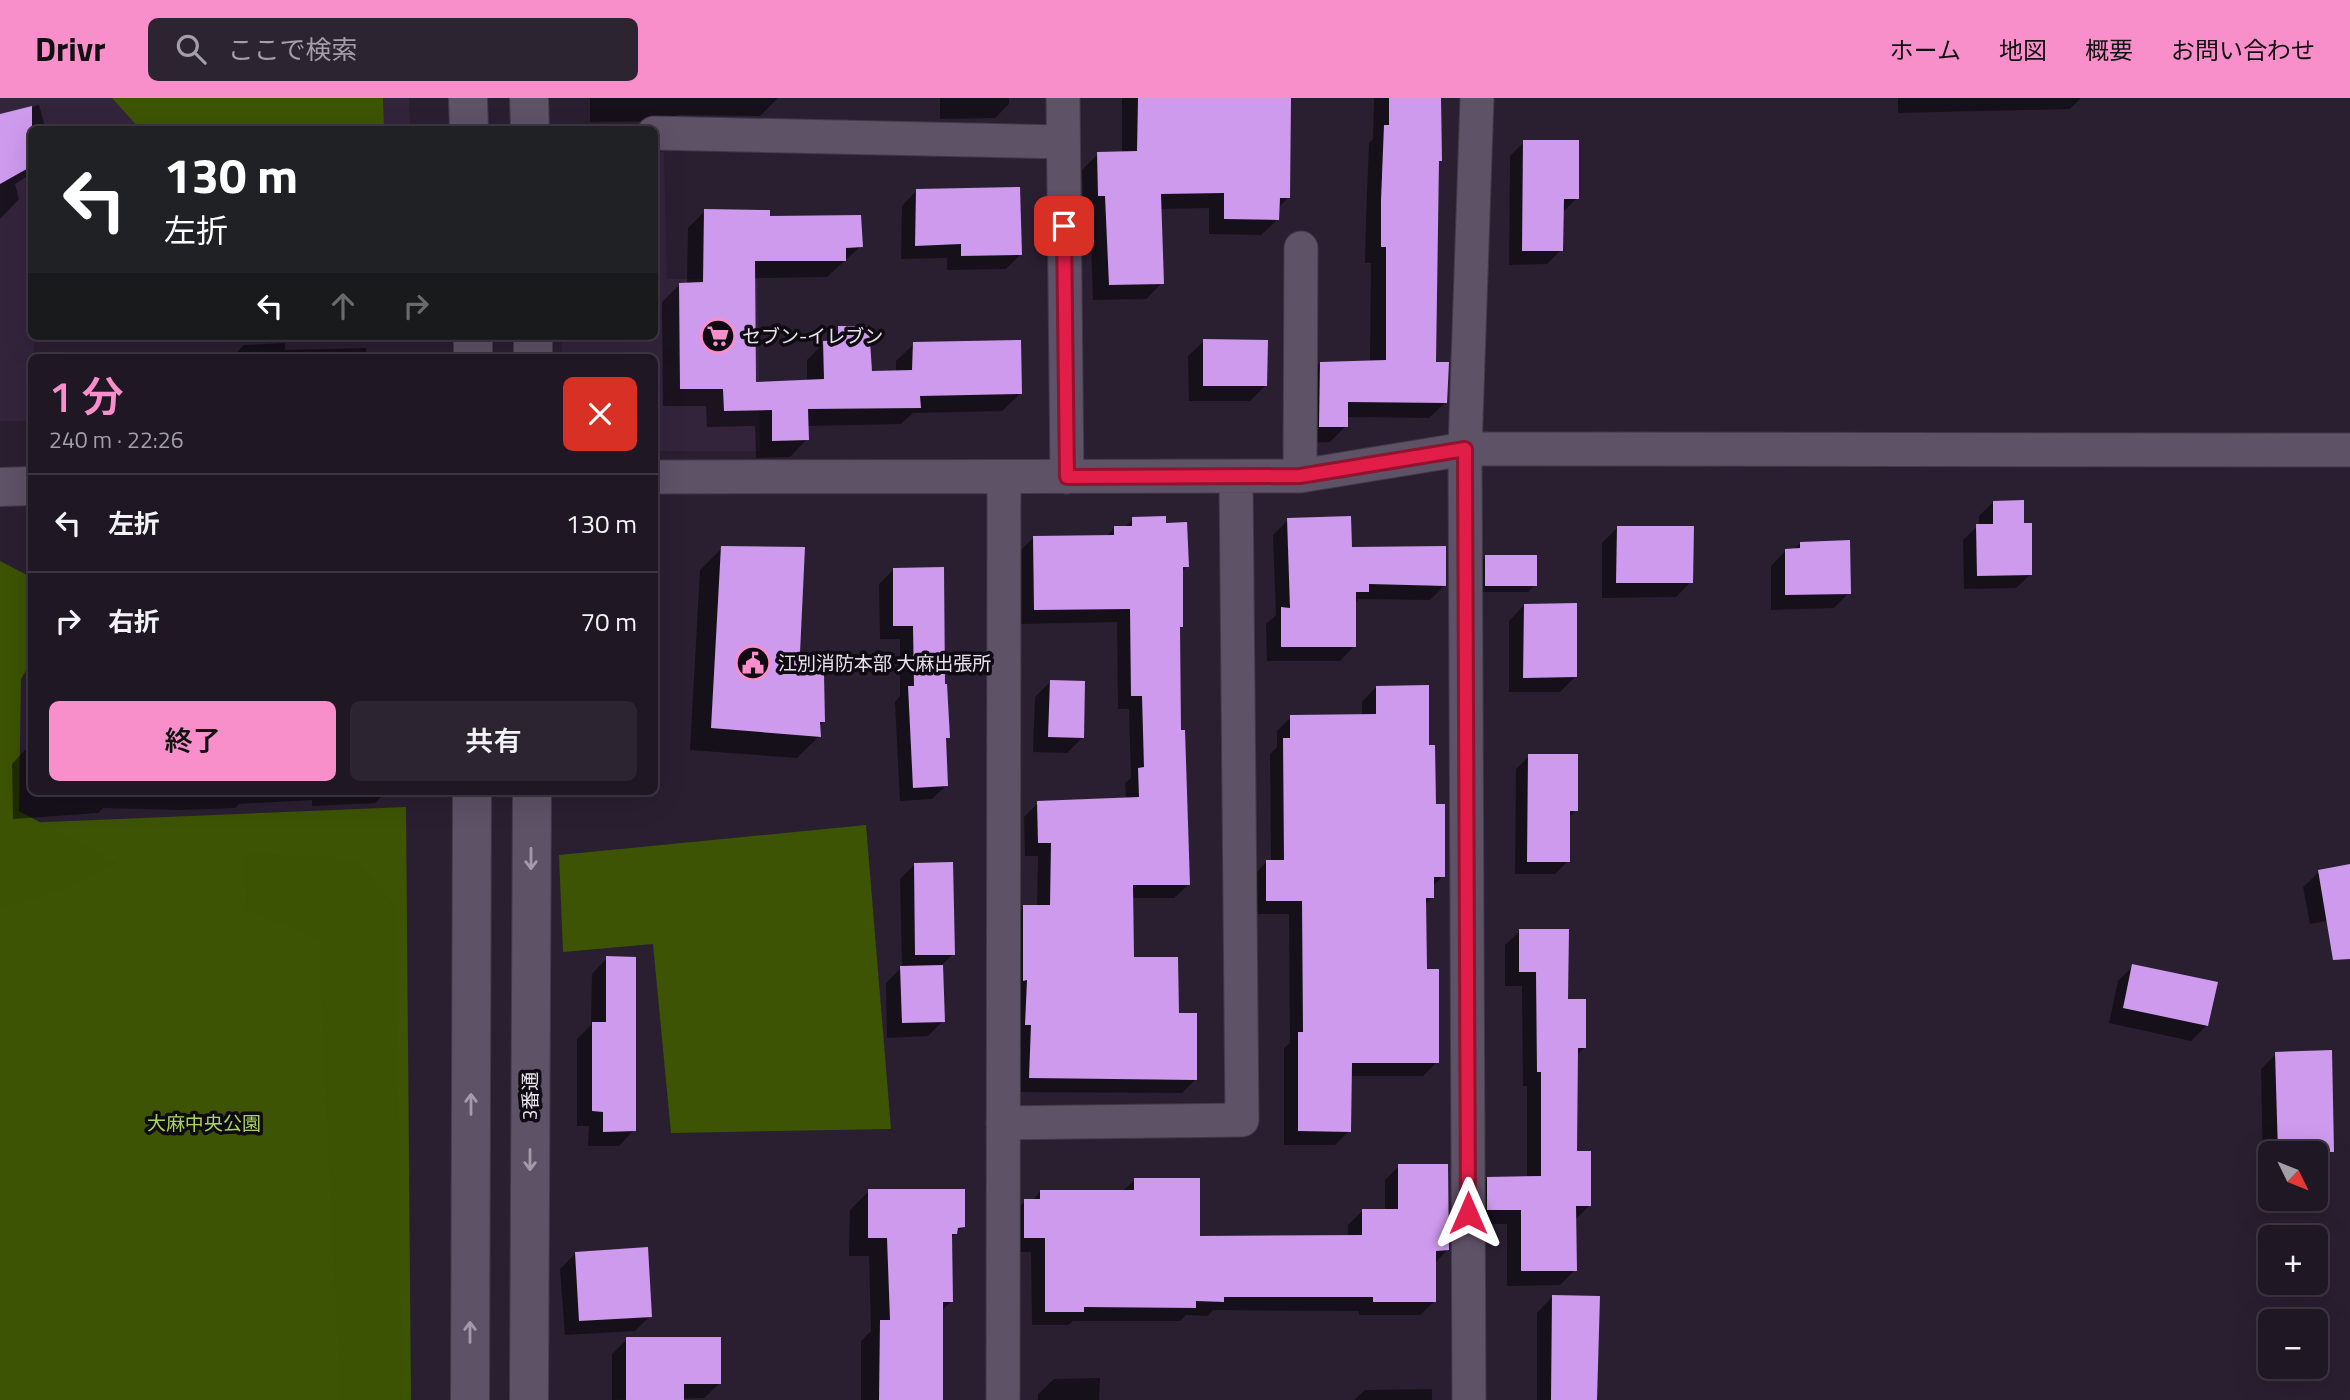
<!DOCTYPE html>
<html lang="ja">
<meta charset="utf-8">
<style>
:root{--surface:#201725;--page:#2d2432;--text:#f1f3f6;--muted:#a29fa7;--line:#3d3642;--accent:#f98fca}
body{margin:0;font-family:"Titillium Web","Noto Sans JP",sans-serif;background:var(--page);color:var(--text);height:100vh;display:flex;flex-direction:column;font-size:26px;white-space:nowrap}
*{box-sizing:border-box;margin:0}
p{font-size:23px;color:var(--muted)}
.icon{flex:none;width:38px;height:38px;fill:none;stroke:currentColor;stroke-width:2;stroke-linecap:round;stroke-linejoin:round}
.map{position:relative;flex:1;overflow:hidden}
.side{position:absolute;left:28px;top:256px;width:630px;height:441px;display:flex;flex-direction:column;background:var(--surface);border-radius:10px;box-shadow:0 7px 28px #0002,0 0 0 2px var(--line)}
.side>*{flex:none}
.guide{position:absolute;left:28px;top:28px;width:630px;height:214px;border-radius:10px;box-shadow:0 7px 28px #0002,0 0 0 2px var(--line);background:#202124;color:#fff;overflow:hidden}
.needle{width:46px;rotate:133deg}
.tools{position:absolute;left:2258px;top:1043px;display:grid;gap:14px}
.tools a{display:grid;place-items:center;width:70px;height:70px;border-radius:10px;background:var(--surface);box-shadow:0 7px 28px #0002,0 0 0 2px var(--line);font-size:35px}
.pin{position:absolute;display:grid;place-items:center;width:60px;height:60px;color:#fff;margin:-30px;border-radius:14px;box-shadow:0 4px 10px #0006}
.me{position:absolute;width:77px;margin:-38px;rotate:0deg;stroke-linejoin:round;filter:drop-shadow(0 0 5px #0008)}
.turn{display:flex;align-items:center;gap:24px;height:147px;padding:0 21px;font-size:32px}
.turn .icon{width:91px;height:91px;stroke-width:2.5}
.turn b{display:block;font-size:49px;line-height:60px}
.lanes{display:flex;align-items:center;height:66px;padding:0 21px;background:#0003;justify-content:center;gap:35px;direction:ltr}
.lanes .off{opacity:.35}
.round{display:grid;place-items:center;flex:none;width:74px;height:74px;border-radius:10px;background:var(--page)}
.overview{display:flex;align-items:center;justify-content:space-between;height:119px;padding:0 21px}
h1{font-size:42px;font-weight:600;line-height:52px;color:var(--accent)}
.button{display:flex;gap:14px;margin-top:auto;padding:14px 21px}
.button a{flex:1;height:80px;border-radius:10px;background:var(--accent);color:#111;font-size:28px;font-weight:600;line-height:80px;text-align:center}
.button a+a{background:var(--page);color:var(--text)}
ul{padding:0;list-style:none}
li{display:flex;align-items:center;gap:21px;height:98px;padding:0 21px;border-top:2px solid var(--line)}
li div{flex:1}
li b{display:block;font-size:26px}
li em{font-style:normal}
header{display:flex;align-items:center;gap:42px;box-sizing:border-box;height:98px;padding:0 35px;background:var(--accent);color:#111}
header strong{font-size:33px}
nav{display:flex;gap:38px;margin-inline-start:auto;font-size:24px}
.search{width:490px;height:63px;background:var(--page);display:flex;align-items:center;gap:18px;box-sizing:border-box;padding:0 24px;border-radius:10px;color:var(--muted);font-size:26px}
.map>svg:first-child{display:block}
</style>
<header>
<strong>Drivr</strong>
<div class="search"><svg class="icon" aria-label="search" viewBox="0 0 24 24"><circle cx="10" cy="10" r="6"/><path d="M15 15l6 6"/></svg>ここで検索</div>
<nav><a>ホーム</a><a>地図</a><a>概要</a><a>お問い合わせ</a></nav>
</header>
<div class="map">
<svg width="2350" height="1302" viewBox="0 0 2350 1302">
<rect width="100%" height="100%" fill="#2a1f31"/>
<!-- built -->
<path fill="#33243c" d="M0,0H409L410,31L32,32V238H35L28,323H0Z
M655,54H664L667,181H758L760,353H655L654,259H562V238H654Z"/>
<!-- green -->
<path fill="#3d5404" d="M112,0H383L384,31H140Z
M406,709L411,1302H0V726Z
M866,727L891,1031L671,1035L653,846L563,854L559,757Z"/>
<!-- forest -->
<path fill="#3b5302" d="M0,463L31,479V564L21,581L19,713L116,765C86,780 32,808 0,807Z
M247,756L354,761L395,808L402,1302H341L319,842L246,810Z"/>
<!-- shadow -->
<path fill="#0007" d="M590,0H778L760,18L677,17L672,23L590,24Z
M940,0H1009V6L995,20L940,21Z
M1122,0H1290L1289,99L1278,110V121L1261,137L1209,136V110L1160,111L1162,185L1146,201L1093,202L1090,113L1083,114L1082,72L1098,56L1122,55Z
M1374,0H1439L1435,266L1446,304L1429,320L1346,319V328L1330,344L1304,345V282L1320,265L1370,264L1371,165H1365L1366,120L1369,45L1373,41Z
M1898,0H2081L2070,11L1898,15Z
M39,7L46,32H32V75L15,86L19,101L0,121V18Z
M1524,44L1577,100L1562,115L1561,152L1547,166L1509,167L1510,58Z
M916,93L1020,157L1006,171L947,172V160L901,161L902,108Z
M705,113L769,119L861,148L827,179L753,180L754,286L807,284V262L839,230L870,275L896,274V263L914,246L1020,296L1002,313L913,315L901,326L807,328V341L790,359L756,360L755,328L707,329L706,308H663L662,204L680,186H687L688,130Z
M1204,243L1265,288L1250,303H1189L1188,258Z
M285,245V252L366,250V259H233L244,247Z
M1993,404L2022,427L2031,476L2016,490L1964,491L1963,442L1979,427V418Z
M1133,421L1164,427L1187,468L1182,474L1181,529L1179,531V633L1188,787L1174,800H1131L1132,861L1177,917L1196,981L1182,995L1016,994L1010,823L1024,809H1037L1038,758H1025L1024,719L1038,705L1126,702L1125,685L1131,680L1129,611H1118L1117,524L1021,526L1020,453L1034,439H1106L1114,430H1124Z
M1288,422L1351,450L1445,487L1430,502L1359,501L1354,506V548L1340,563H1267L1266,526L1276,517L1273,437Z
M1617,430L1691,484L1676,499L1602,500V445Z
M1800,445L1849,495L1834,510L1771,512V468L1786,452H1794Z
M722,450L823,624L819,628V638L797,660L690,652L700,472Z
M1485,459L1535,487L1528,494H1478V466Z
M893,472L943,588L948,639L944,643L947,687L932,701L900,703L895,604L900,598V541H880L879,486Z
M1524,507L1575,579L1560,594H1509V523Z
M1050,584L1082,640L1067,655L1033,654L1035,599Z
M1376,589L1427,649L1443,778L1432,789V799L1425,807V872L1437,964L1423,978H1350L1349,1033L1335,1047H1284V950L1290,945L1289,816H1253V778L1267,763H1271L1270,656L1277,649V633L1291,619L1362,618V604Z
M27,650H32V693H387L375,705L312,708V702L239,706L235,710L180,712L103,710L98,715L13,721L12,666Z
M1529,658L1576,712L1568,720V763L1555,776H1515L1516,671Z
M914,767L953,856L941,868L943,923L928,938L887,940L886,885L902,869L900,781Z
M2350,768V819L2310,826L2303,789L2319,774Z
M1520,833L1566,903L1585,949L1576,958L1575,1055L1589,1108L1575,1122V1172L1560,1187L1507,1188V1126H1473V1095L1488,1080H1527V988H1523L1522,888H1505V847Z
M607,860L634,1032L619,1048H588L589,1028H577V941L591,927L592,876Z
M2133,868L2207,927L2191,943L2109,925L2118,883Z
M2276,956L2332,1054L2317,1069L2315,1055H2270V1070H2263L2261,971Z
M1399,1068L1447,1152L1435,1165V1203L1420,1217H1359V1213L1213,1212L1208,1218L1186,1217L1180,1223H1073L1068,1227H1032L1031,1154H1010L1011,1117L1025,1103H1032L1040,1094H1122L1135,1081L1198,1140L1348,1139V1127L1362,1113H1385V1082Z
M869,1093L963,1129L950,1141L952,1203L941,1213V1302H861V1243L871,1233L869,1158H849L850,1112Z
M576,1155L650,1218L635,1233L565,1237L560,1171Z
M1552,1199L1596,1302H1537V1215Z
M627,1241L719,1286L704,1300L612,1302V1256Z
M1100,1280L1099,1302H1038V1296L1054,1281Z
M1432,1291V1302H1354L1365,1292Z"/>
<!-- building -->
<path fill="#ce9aee" d="M1138,0H1291L1290,100H1280L1279,122L1224,121V95L1161,96L1164,186L1109,187L1105,98H1098L1097,54L1137,53Z
M1389,0H1441L1442,63H1439L1436,264H1449L1447,305L1348,304V329H1319L1320,264L1386,262V149H1381V102L1384,27H1389Z
M32,8V68L0,86V16Z
M1523,42H1579V101H1564L1563,153H1522Z
M1020,89L1022,157L961,158V146L915,148L916,91Z
M704,111L770,112V118L861,117L863,149L846,150V163H755L756,284L824,281L823,243L838,242V228H869L872,273L912,272L913,244L1021,242L1022,296L920,298L921,310L808,311L809,342L772,343V312L724,313L723,291H680L679,185L703,184Z
M1203,241L1268,242L1267,288H1203Z
M2024,402V425H2032V477L1977,478L1976,426H1993V403Z
M1166,418V425L1187,424L1189,469H1183V529H1180L1181,632H1185L1190,787H1133L1134,859H1178L1179,915H1197V982L1029,980L1031,927H1025L1027,882L1023,883V807H1050L1051,745H1038L1037,703L1139,699L1138,670L1144,669L1142,598H1131L1130,511L1034,512L1033,438L1114,437V428H1132V419Z
M1351,418L1352,449L1446,448V488L1369,486V494H1356V549H1281V509L1290,510L1287,420Z
M1617,428H1694L1693,485H1616Z
M1850,442L1851,496L1785,497V451L1800,450V444Z
M721,448L805,449L799,576H824L825,624H820L821,639L711,630Z
M1485,457H1537V488H1485Z
M944,469L945,586H947L950,640H946L948,688L913,690L908,588H914L913,528H893V470Z
M1577,505V579L1523,580L1524,506Z
M1050,582L1085,583L1084,640L1048,639Z
M1429,587V647H1435L1436,706H1445V779H1434V800H1426L1427,871H1439V965H1352L1351,1034L1298,1033V934H1303L1302,803H1266V762H1284L1283,640H1290V617L1376,616V588Z
M1528,656H1578V713H1570V764H1527Z
M953,764L955,857H915L914,765Z
M2350,766V861L2333,862L2318,772Z
M1519,831H1569L1568,901H1586V950H1578L1577,1053H1591V1108H1576L1577,1173H1521V1112H1487V1079L1541,1078V974H1537L1536,874H1519Z
M606,858L636,859V1033L603,1034V1014L592,1013V924H606Z
M2132,866L2218,884L2208,928L2123,910Z
M943,867L945,924L902,925L900,868Z
M2332,952L2334,1054L2278,1055L2275,954Z
M1398,1066H1448L1449,1152L1436,1153V1204H1373V1199H1224V1204L1196,1203V1210L1084,1209V1214H1045V1140H1024V1101H1040V1092H1134V1080H1200V1138L1362,1137V1111H1398Z
M868,1091H965V1129L958,1130L957,1136H952L953,1204H943V1302H879L880,1222H890L887,1140H868Z
M648,1149L652,1219L579,1223L575,1154Z
M1552,1197L1600,1198L1597,1302H1551Z
M626,1239H721V1286H684V1302H626Z"/>
<g fill="none" stroke-linecap="round" stroke-linejoin="round">
<!-- street casing -->
<g stroke="#423948" stroke-width="35">
<path id="street" d="M1063,0L1067,379
M654,35L1063,44
M1300,378L1301,150
M654,379L1300,378L1465,351L2350,352
M1003,1025L1242,1022L1236,379
M1003,1302L1004,379
M1469,1302L1465,351L1477,0"/>
</g>
<!-- secondary casing -->
<g stroke="#423948" stroke-width="40">
<path id="secondary" d="M468,0L469,32
M529,0L530,32
M473,259V238
M533,259V238
M0,389L32,388
M470,1302L472,693
M529,1302L532,693"/>
</g>
<!-- street -->
<use href="#street" stroke="#5e5266" stroke-width="33"/>
<!-- secondary -->
<use href="#secondary" stroke="#5e5266" stroke-width="38"/>
</g>
<!-- one-way arrows -->
<defs><path id="oneway-shaft" d="M-6 0H5M1.5-3L5.5 0L1.5 3" fill="none" stroke-width="1.6" stroke-linecap="round" stroke-linejoin="round" transform="scale(1.75)"/></defs>
<g stroke="#a49aaa">
<use href="#oneway-shaft" transform="translate(531 761) rotate(90)"/>
<use href="#oneway-shaft" transform="translate(471 1006) rotate(-90)"/>
<use href="#oneway-shaft" transform="translate(530 1062) rotate(90)"/>
<use href="#oneway-shaft" transform="translate(470 1234) rotate(-90)"/>
</g>
<g fill="none" stroke-linecap="round" stroke-linejoin="round">
<!-- route casing -->
<g stroke="#92132f" stroke-width="18">
<path id="route" d="M1064,128L1067,379L1300,378L1465,351L1468,1115"/>
</g>
<!-- route -->
<use href="#route" stroke="#e11d48" stroke-width="12"/>
</g>
<!-- icons -->
<defs>
<g id="supermarket-ring" transform="scale(1.75)"><circle r="9.5" fill="#100b13" stroke="#f98fca" stroke-width="1.5"/><path d="M-6-5.5h2.5l.6 2H6L4.5 2H-2.5L-4.4-4H-6ZM-1.5 3.2a1.3 1.3 0 1 0 .1 0ZM3 3.2a1.3 1.3 0 1 0 .1 0Z" fill="#f98fca"/></g>
<g id="civic-ring" transform="scale(1.75)"><circle r="9.5" fill="#100b13" stroke="#f98fca" stroke-width="1.5"/><path d="M-.6-6.5H3V-4.5H.6V-3L4-1V1h2V6H-6V1h2V-1L-.6-3ZM-1.2 2.5V6h2.4V2.5Z" fill="#f98fca"/></g>
</defs>
<g fill-rule="evenodd">
<use href="#supermarket-ring" x="718" y="238"/>
<use href="#civic-ring" x="753" y="565"/>
</g>
<g text-anchor="middle" stroke-width="7" stroke-linejoin="round" paint-order="stroke">
<!-- poi labels -->
<g font-size="19" fill="#e9e2ee" stroke="#100b13" text-anchor="start">
<text x="742" y="245">セブン-イレブン</text>
<text x="778" y="572">江別消防本部 大麻出張所</text>
</g>
<!-- street labels -->
<g font-size="19" fill="#e9e2ee" stroke="#100b13">
<text transform="translate(530 998) rotate(-90)" y="7">3番通</text>
</g>
<!-- park labels -->
<g font-size="19" fill="#a9d55b" stroke="#100b13">
<text x="204" y="1032">大麻中央公園</text>
</g>
</g>
</svg>
<div class="tools">
<a><svg class="needle" viewBox="-14 -14 28 28"><path d="M0-13l5 13h-10z" fill="#e53935"/><path d="M0 13l5-13h-10z" fill="#a29fa7"/></svg></a>
<a>+</a>
<a>−</a>
</div>
<div class="pin" style="left:1064px;top:128px;background:#d93025"><svg class="icon" aria-label="arrive" viewBox="0 0 24 24"><path d="M6 21V4h12l-3 4 3 4H6"/></svg></div>
<svg class="me" style="left:1468px;top:1115px" viewBox="-20 -20 40 40"><path d="M0-17L14 15 0 8-14 15z" fill="#e11d48" stroke="#fff" stroke-width="4"/></svg>
<div class="guide">
<div class="turn"><svg class="icon" aria-label="left" viewBox="0 0 24 24"><path d="M17 20v-9H6M10 6l-5 5 5 5"/></svg><div><b>130 m</b>左折</div></div>
<div class="lanes"><svg class="icon" aria-label="left" viewBox="0 0 24 24"><path d="M17 20v-9H6M10 6l-5 5 5 5"/></svg><svg class="icon off" aria-label="ahead" viewBox="0 0 24 24"><path d="M12 20V5M6 11l6-6 6 6"/></svg><svg class="icon off" aria-label="right" viewBox="0 0 24 24"><path d="M7 20v-9h11M14 6l5 5-5 5"/></svg></div>
</div>
<section class="side">
<div class="overview"><div><h1>1 分</h1><p>240 m · 22:26</p></div><a class="round" style="background:#d93025;color:#fff"><svg class="icon" aria-label="close" viewBox="0 0 24 24"><path d="M6 6l12 12M18 6L6 18"/></svg></a></div>
<ul>
<li><svg class="icon" aria-label="left" viewBox="0 0 24 24"><path d="M17 20v-9H6M10 6l-5 5 5 5"/></svg><div><b>左折</b></div><em>130 m</em></li>
<li><svg class="icon" aria-label="right" viewBox="0 0 24 24"><path d="M7 20v-9h11M14 6l5 5-5 5"/></svg><div><b>右折</b></div><em>70 m</em></li>
</ul>
<div class="button"><a>終了</a><a>共有</a></div>
</section>
</div>
